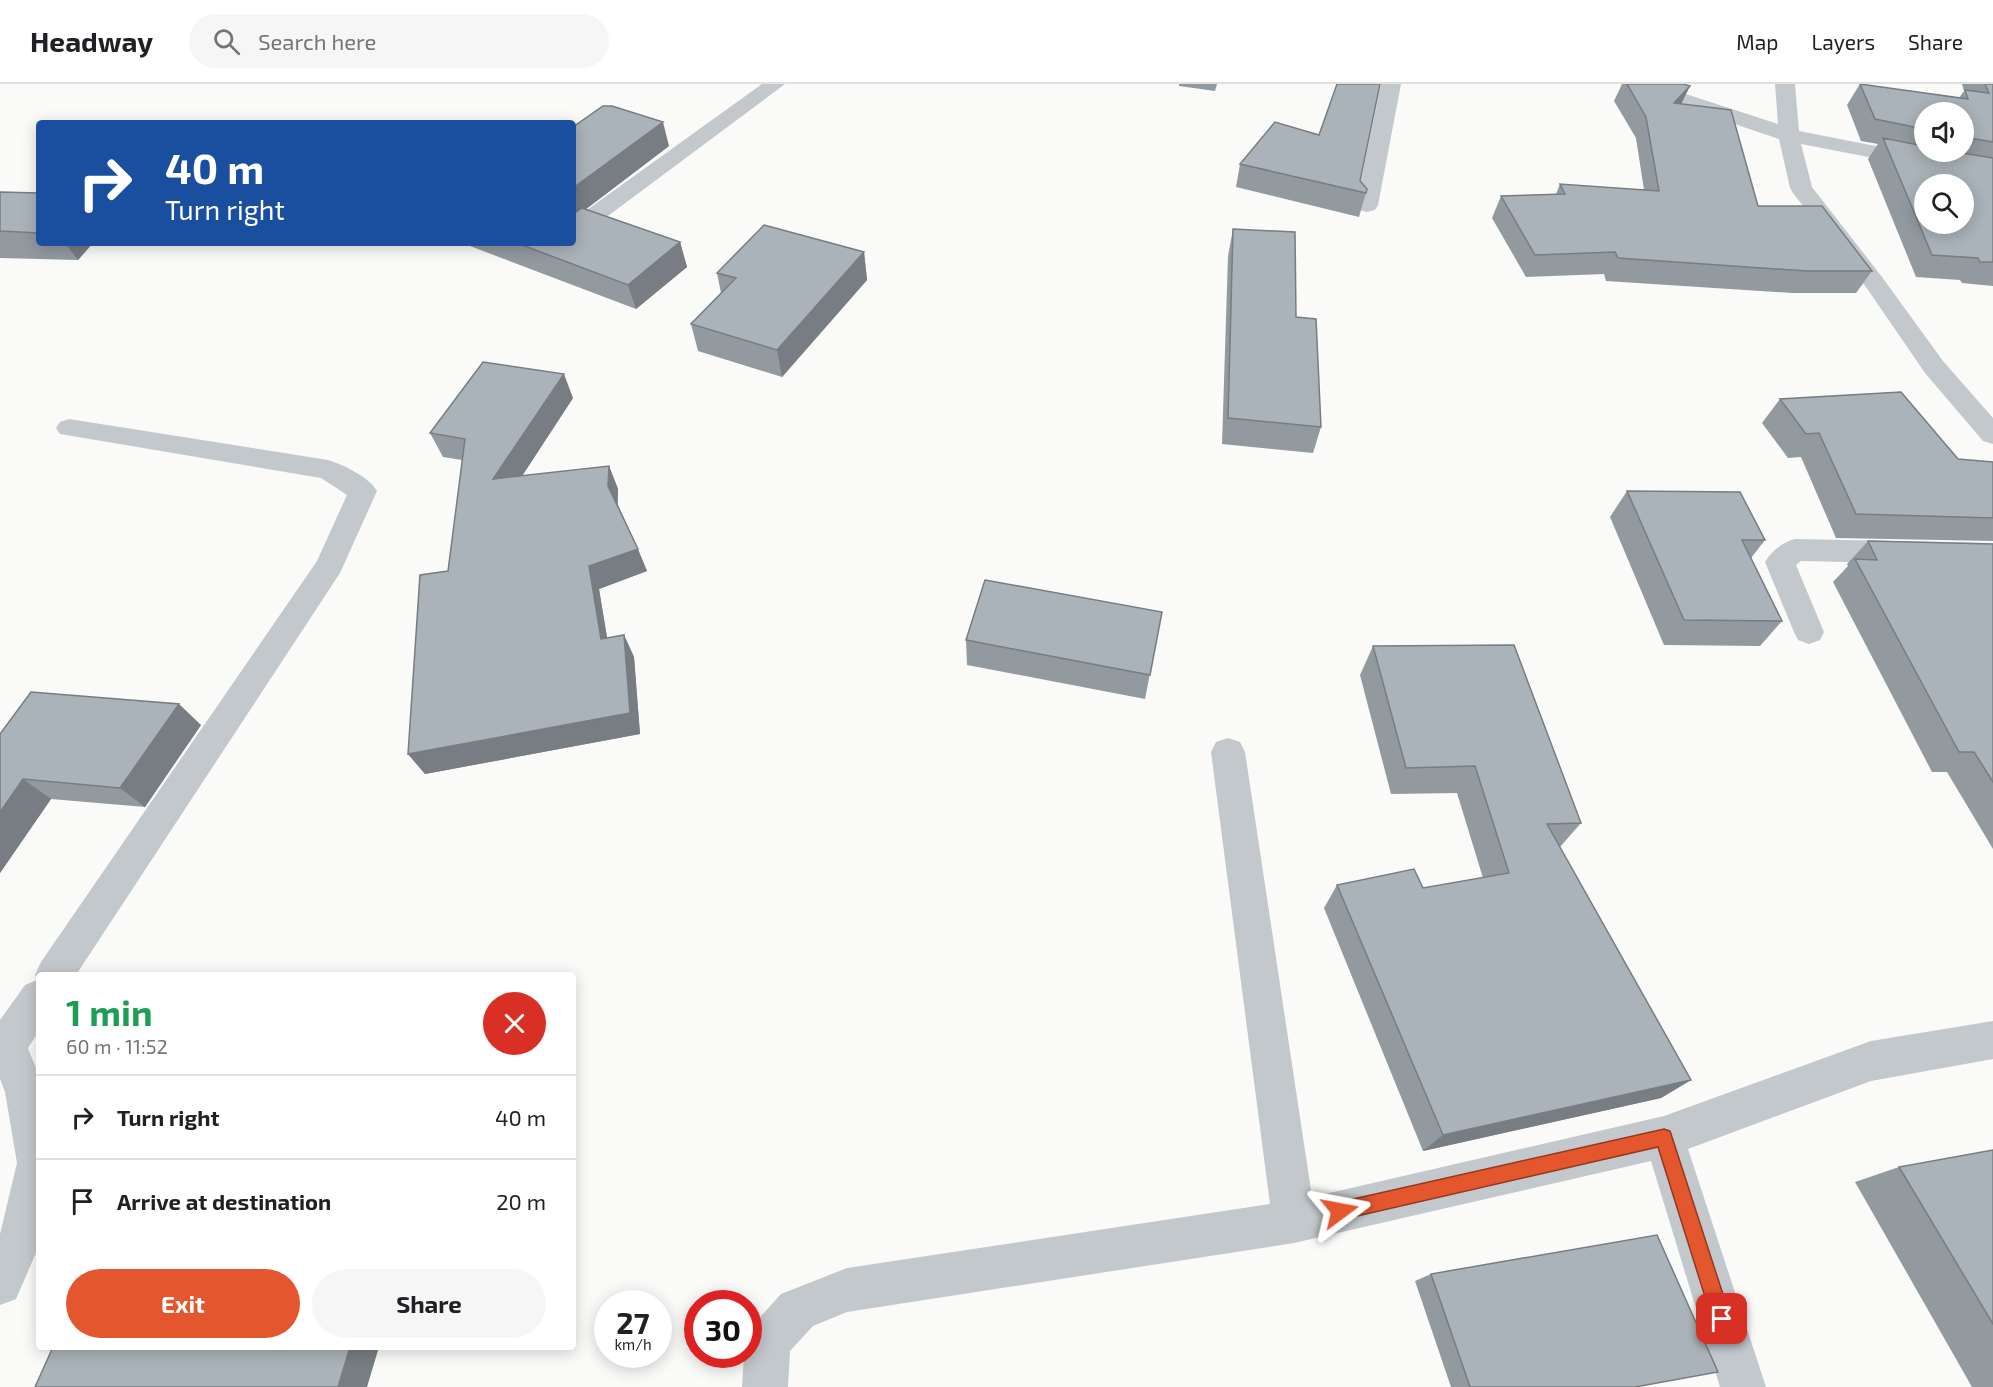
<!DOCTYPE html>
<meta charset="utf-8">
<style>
:root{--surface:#fff;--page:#f6f6f6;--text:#202124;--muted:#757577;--line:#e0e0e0;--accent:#e4572e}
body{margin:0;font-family:"Exo 2",sans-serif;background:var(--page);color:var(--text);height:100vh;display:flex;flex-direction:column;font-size:22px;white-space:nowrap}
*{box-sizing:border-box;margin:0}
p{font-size:20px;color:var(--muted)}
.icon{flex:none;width:33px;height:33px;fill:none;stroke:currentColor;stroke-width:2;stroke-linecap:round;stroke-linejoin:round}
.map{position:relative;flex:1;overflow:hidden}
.side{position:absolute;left:36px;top:888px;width:540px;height:378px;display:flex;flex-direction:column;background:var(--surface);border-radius:6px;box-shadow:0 3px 15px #0003}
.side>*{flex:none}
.guide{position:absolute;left:36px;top:36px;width:540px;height:126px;border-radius:6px;box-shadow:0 3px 15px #0003;background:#1a4fa0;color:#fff;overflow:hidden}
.tools{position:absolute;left:1914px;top:18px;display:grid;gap:12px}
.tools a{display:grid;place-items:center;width:60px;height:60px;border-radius:50%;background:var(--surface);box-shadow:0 3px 15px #0003;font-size:30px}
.speed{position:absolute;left:594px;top:1206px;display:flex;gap:12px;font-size:30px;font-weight:700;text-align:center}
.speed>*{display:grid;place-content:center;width:78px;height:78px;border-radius:50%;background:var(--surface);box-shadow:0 3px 15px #0003;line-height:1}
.speed small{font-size:15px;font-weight:400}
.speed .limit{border:9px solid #d22;background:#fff;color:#111}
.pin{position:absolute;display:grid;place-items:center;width:51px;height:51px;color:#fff;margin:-26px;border-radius:12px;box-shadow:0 3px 9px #0006}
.me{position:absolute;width:66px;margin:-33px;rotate:77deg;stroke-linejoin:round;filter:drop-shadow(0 0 4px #0008)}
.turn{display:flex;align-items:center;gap:21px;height:126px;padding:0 30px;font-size:27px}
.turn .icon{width:78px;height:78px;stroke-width:2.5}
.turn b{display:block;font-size:42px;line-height:51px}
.round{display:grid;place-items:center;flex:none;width:63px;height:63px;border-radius:32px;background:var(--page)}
.overview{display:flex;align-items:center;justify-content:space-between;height:102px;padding:0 30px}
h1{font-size:36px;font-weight:700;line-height:45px;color:#1e9e55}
.button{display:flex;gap:12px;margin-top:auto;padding:12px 30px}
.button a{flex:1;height:69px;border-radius:36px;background:var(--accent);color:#fff;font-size:24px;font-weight:700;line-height:69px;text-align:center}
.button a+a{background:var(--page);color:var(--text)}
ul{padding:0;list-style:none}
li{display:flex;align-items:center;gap:18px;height:84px;padding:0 30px;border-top:2px solid var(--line)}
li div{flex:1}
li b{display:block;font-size:22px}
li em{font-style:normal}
header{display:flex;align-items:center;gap:36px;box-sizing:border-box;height:84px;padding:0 30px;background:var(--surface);border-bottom:2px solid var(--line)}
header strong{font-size:28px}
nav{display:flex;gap:33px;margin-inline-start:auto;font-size:21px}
.search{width:420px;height:54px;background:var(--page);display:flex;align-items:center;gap:15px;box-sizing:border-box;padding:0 21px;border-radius:33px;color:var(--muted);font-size:22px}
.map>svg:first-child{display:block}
</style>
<header>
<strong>Headway</strong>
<div class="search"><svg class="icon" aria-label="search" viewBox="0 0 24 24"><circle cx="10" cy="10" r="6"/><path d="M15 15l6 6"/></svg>Search here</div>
<nav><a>Map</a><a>Layers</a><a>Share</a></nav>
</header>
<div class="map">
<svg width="1993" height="1303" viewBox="0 0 1993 1303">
<rect width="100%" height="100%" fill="#fafaf8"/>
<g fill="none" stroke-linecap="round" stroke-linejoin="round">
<!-- street -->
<path fill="#c3c8cc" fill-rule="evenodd" d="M762,0H785L581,152L573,154V136Z
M1381,0H1401L1378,121L1375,126L1367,128L1359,126L1356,121Z
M1625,0H1655L1778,40L1775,0H1795L1799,47L1993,85V97L1801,60L1812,103L1882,193L1943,277L1993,334V360L1983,357L1925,289L1866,203L1793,109L1790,104L1779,55L1628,4Z
M69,335L328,376C344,381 369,393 377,407L340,489L76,891H39V947L28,964L39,992V1162L16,1215L0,1221V1150L17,1079L5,1008L0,995V936L25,901L37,896L35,891L41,878L317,477L347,411L321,394L60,350L56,344L60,338Z
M1795,455L1993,459V481L1801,477L1796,481L1824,548L1820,556L1809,560L1798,556L1794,548L1765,478C1772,466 1782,459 1795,455Z
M1228,654L1240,658L1245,668L1312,1113L1664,1032L1871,957L1993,937V975L1871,997L1688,1065L1766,1303H1720L1651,1077L1294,1159L847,1228L813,1242L790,1267L788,1303H742L744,1270H748V1250L752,1242L781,1210L847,1184L1270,1120L1211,668L1216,658Z"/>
</g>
<!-- wall -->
<path fill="#929a9f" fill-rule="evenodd" d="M1179,0H1217L1215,7L1179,2Z
M1622,0H1683L1690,2L1681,20L1758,122L1872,187L1856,209H1792L1606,197L1604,190L1526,193L1492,134L1501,112L1556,110L1560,100L1644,106L1636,54L1614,17Z
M1860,0L1959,14L1964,7L1962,0H1993V202L1962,199L1960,196L1916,193L1868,75L1878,60L1861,57L1847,21ZM1924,28H1964V68H1924Z
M573,43L669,62L586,125L680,158L687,183L636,225L462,159H573Z
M1240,80L1360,97L1367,105L1359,133L1236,103Z
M0,108L39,109V159H93L78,176L0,174Z
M1233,145L1321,343L1313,369L1222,360L1228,172Z
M864,168L867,196L782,293L698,267L691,240L721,209L717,189Z
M573,314L522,392L609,382L618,405V421L647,487L599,505L607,554L624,551L634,573L640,650L425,690L408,670L448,487L462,376L443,373L430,349Z
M1780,315L1958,375L1993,378V457L1836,454L1801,373L1788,374L1762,339Z
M1627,407L1765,456L1751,474L1782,537L1760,562L1664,561L1610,433Z
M1868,457L1993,460V765L1947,688H1932L1833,498L1848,482L1847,480Z
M1162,528L1145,615L967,581L966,556Z
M1373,562L1581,739L1560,763L1691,996L1661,1014L1423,1067L1324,824L1337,801L1423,804L1483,794L1457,709L1391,710L1360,591Z
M201,641L145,723L51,715L0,789V650Z
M1993,1066V1303H1972L1855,1098L1899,1083Z
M1431,1190L1635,1303H1451L1415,1197Z"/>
<!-- shaded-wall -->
<path fill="#777d82" d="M1690,2L1679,24L1674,19Z
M663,38L669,62L573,135V104Z
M680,158L687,183L636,225L628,201Z
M65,159H93L78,176Z
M864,168L867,196L782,293L777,266Z
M564,290L573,314L505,418L493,395Z
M609,382L618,405L617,425L608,402Z
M638,465L647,487L599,505L611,577L601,555L589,482Z
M624,551L634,573L640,650L425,690L408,670Z
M179,620L201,641L145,723L120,704Z
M23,695L51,715L0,789V728Z
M1691,996L1661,1014L1423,1067L1443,1051Z
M350,1263H379L367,1303H338Z"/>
<!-- building -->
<path fill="#aab3b9" stroke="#777d82" stroke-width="1.5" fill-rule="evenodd" d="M1337,0H1380L1360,97L1367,105L1366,109L1240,80L1275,38L1319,51Z
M1627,0H1683L1690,2L1674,19L1731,26L1758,122H1822L1872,187H1807L1618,174L1615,168L1535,171L1501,112L1565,110L1560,100L1659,107L1646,33Z
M1860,0L1968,15L1965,6L1989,9L1985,0H1993V58L1964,53V28H1924V45L1875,35Z
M603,22H612L663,38L573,104V43Z
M1883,54L1924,62V68H1956L1993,74V178H1980L1978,174L1932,171ZM1924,100H1964V140H1924Z
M0,108L39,109V149L0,147Z
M582,124L680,158L628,201L517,159H573V130Z
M764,141L864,168L777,266L691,240L736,194L717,189Z
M1233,145L1295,148L1296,233L1316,235L1321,343L1228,334Z
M483,278L564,290L493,395L609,382L608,402L638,465L589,482L601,555L624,551L630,629L408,670L420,491L448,487L465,355L430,349Z
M1901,308L1958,375L1993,378V434L1856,430L1819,349L1806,350L1780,315Z
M1627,407L1740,408L1765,456H1742L1782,537L1684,536Z
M1868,457L1993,460V698L1974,668H1959L1855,475L1877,476Z
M985,496L1162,528L1150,591L966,556Z
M1514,561L1581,739L1547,740L1691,996L1443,1051L1337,801L1414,785L1423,804L1509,789L1475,682L1406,684L1373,562Z
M31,608L179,620L120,704L23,695L0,728V650Z
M1993,1066V1240L1899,1083Z
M1657,1151L1718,1288L1635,1303H1470L1431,1190Z
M53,1263H350L338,1303H35Z"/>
<!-- route -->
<path fill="#e4572e" stroke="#94391e" stroke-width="1.5" d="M1664,1045L1670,1047L1672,1053L1731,1235L1728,1241L1722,1244L1715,1241L1712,1235L1658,1063L1340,1136L1334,1133L1331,1127L1334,1121L1340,1118Z"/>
</svg>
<div class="tools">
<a><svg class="icon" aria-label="sound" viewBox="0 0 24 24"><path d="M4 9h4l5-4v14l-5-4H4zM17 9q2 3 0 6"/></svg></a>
<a><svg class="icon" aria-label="search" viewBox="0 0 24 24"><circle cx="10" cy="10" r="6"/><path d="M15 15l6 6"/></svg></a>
</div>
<div class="speed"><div>27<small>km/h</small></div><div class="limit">30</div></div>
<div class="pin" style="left:1722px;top:1235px;background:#d93025"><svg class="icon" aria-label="arrive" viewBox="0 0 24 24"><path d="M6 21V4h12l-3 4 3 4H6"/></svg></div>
<svg class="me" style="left:1340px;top:1127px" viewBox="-20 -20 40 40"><path d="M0-17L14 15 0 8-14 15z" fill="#e4572e" stroke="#fff" stroke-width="4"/></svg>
<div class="guide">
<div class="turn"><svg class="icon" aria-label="right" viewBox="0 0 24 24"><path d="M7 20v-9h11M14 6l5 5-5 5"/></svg><div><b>40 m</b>Turn right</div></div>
</div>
<section class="side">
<div class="overview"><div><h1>1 min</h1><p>60 m · 11:52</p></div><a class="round" style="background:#d93025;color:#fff"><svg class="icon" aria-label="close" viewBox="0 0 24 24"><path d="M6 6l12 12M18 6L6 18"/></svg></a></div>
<ul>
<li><svg class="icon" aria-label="right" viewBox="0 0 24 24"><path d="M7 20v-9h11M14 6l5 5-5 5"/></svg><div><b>Turn right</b></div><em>40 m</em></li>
<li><svg class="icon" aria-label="arrive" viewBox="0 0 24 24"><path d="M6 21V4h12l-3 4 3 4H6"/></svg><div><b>Arrive at destination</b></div><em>20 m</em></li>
</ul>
<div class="button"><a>Exit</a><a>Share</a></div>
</section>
</div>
